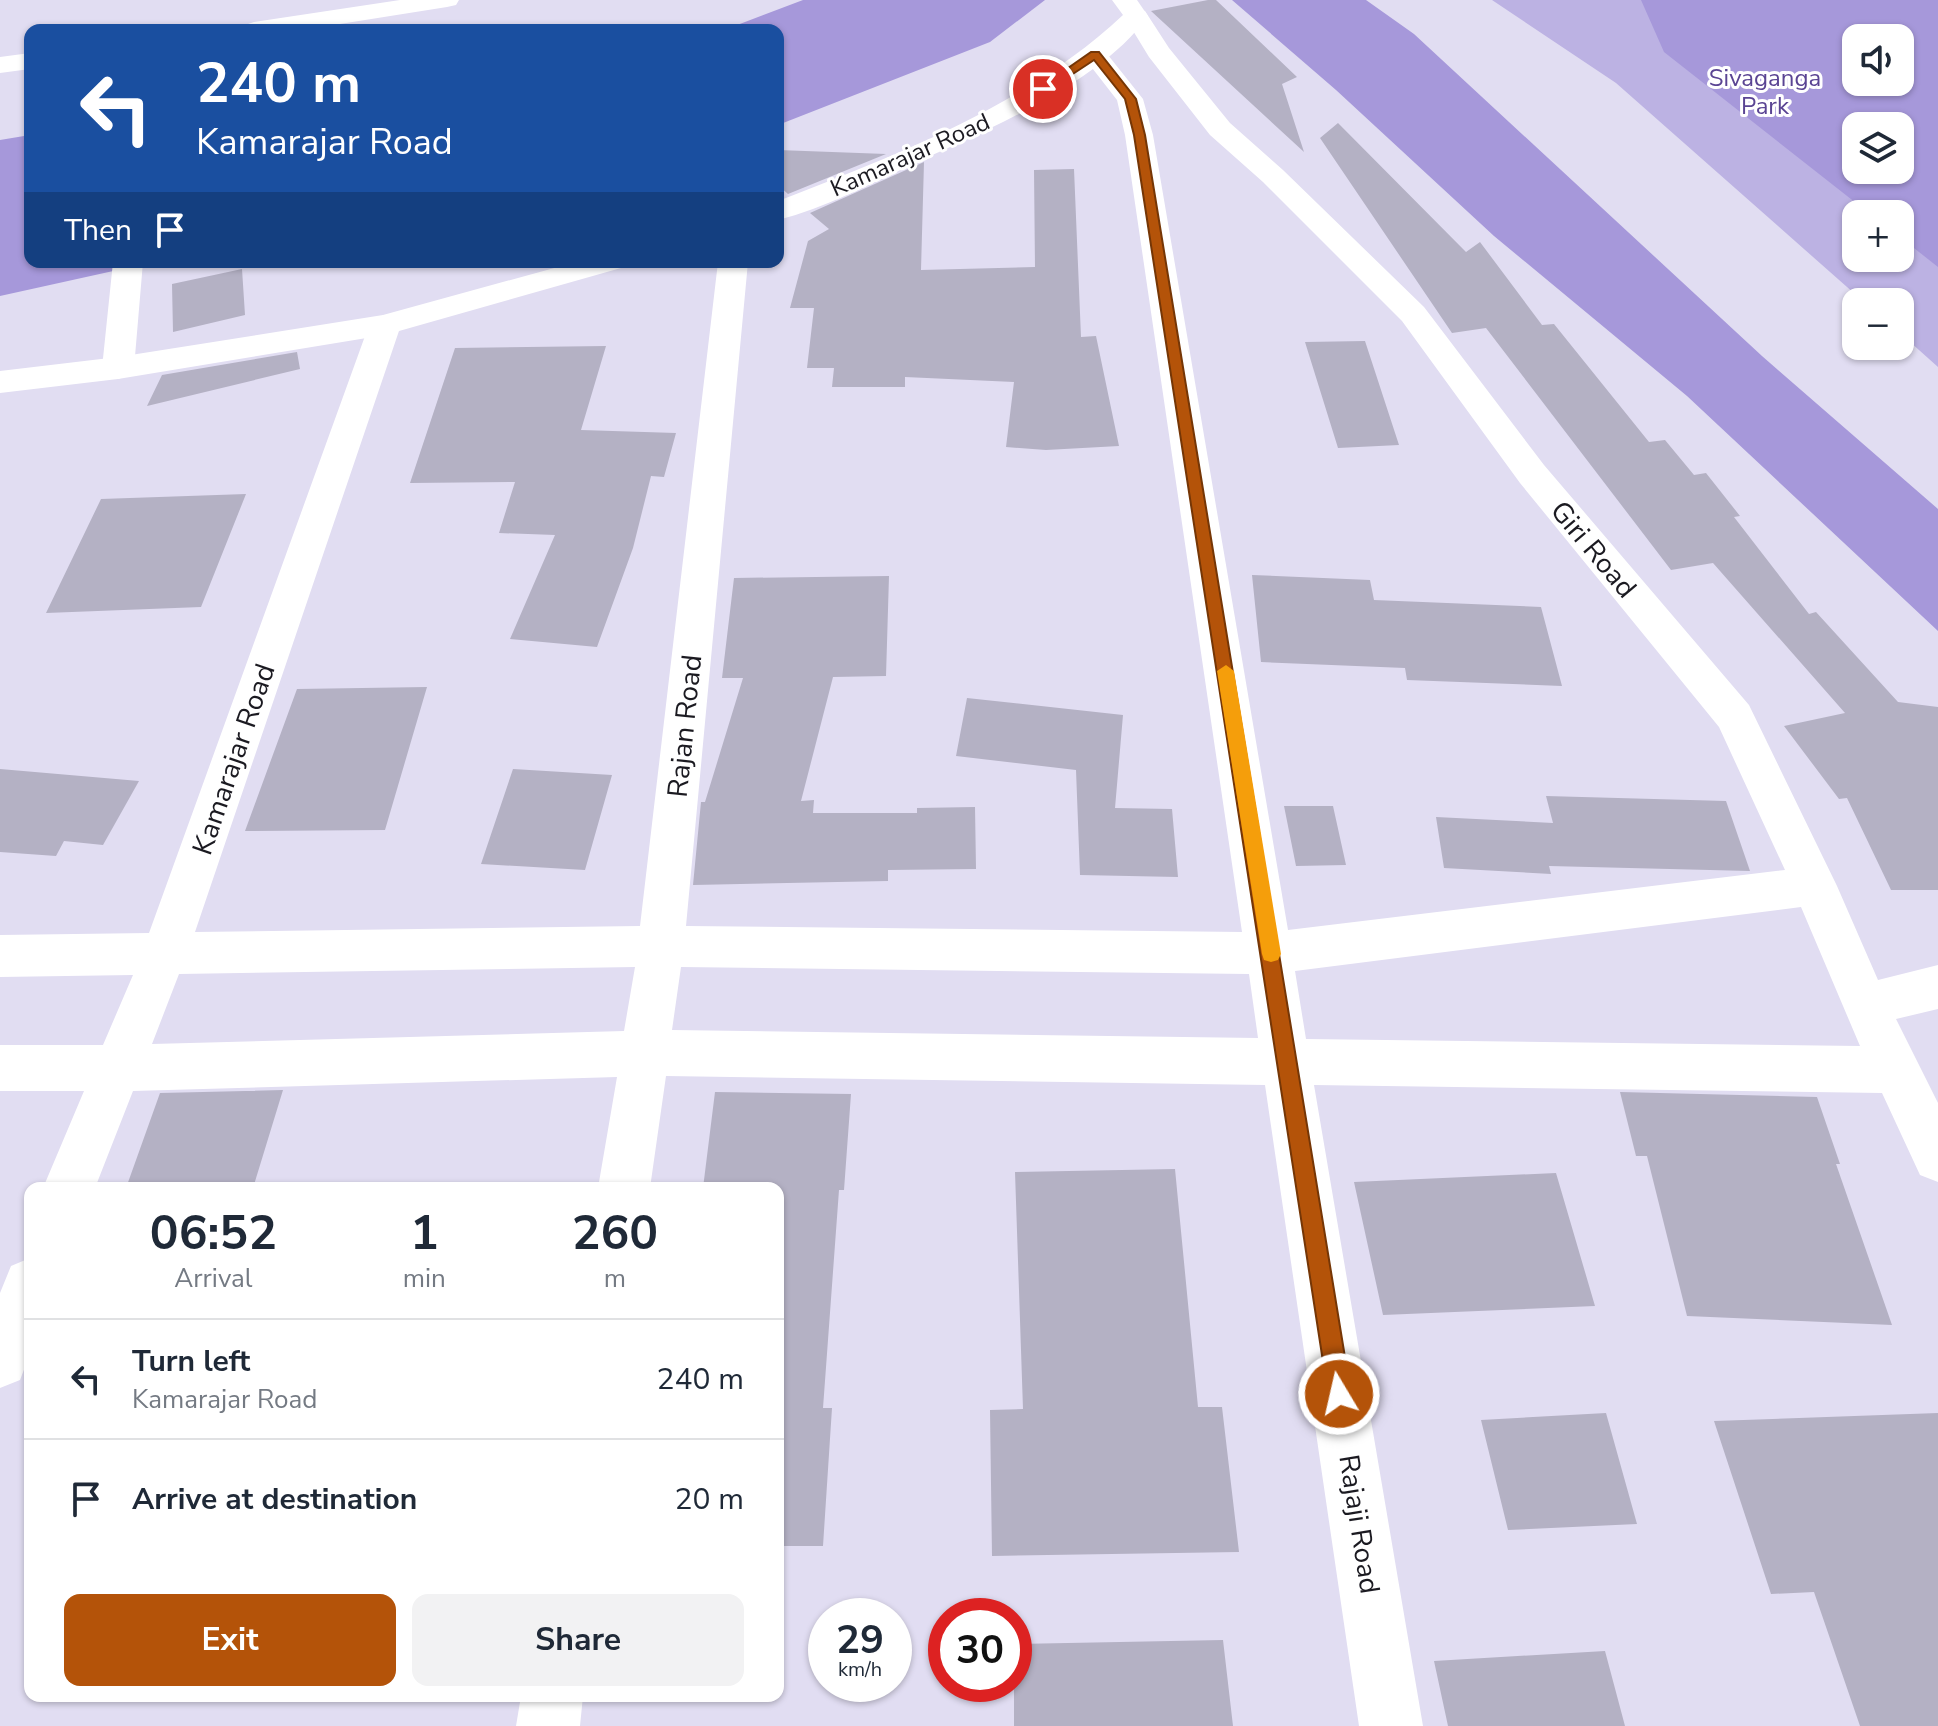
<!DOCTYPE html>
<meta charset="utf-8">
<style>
:root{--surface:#fff;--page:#f2f2f3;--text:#1f2937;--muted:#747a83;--line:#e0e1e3;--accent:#b45309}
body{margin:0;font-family:"Nunito Sans",sans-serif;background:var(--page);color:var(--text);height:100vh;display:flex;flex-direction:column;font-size:30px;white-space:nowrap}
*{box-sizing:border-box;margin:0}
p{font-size:26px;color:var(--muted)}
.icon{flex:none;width:44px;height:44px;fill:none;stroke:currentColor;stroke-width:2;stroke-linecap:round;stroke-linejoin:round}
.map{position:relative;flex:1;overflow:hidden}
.details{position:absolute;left:24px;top:1182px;width:760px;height:520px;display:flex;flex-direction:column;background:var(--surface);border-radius:16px;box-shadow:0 2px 6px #0004}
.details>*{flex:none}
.banner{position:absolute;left:24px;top:24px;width:760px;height:244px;border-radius:16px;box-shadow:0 2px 6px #0004;background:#1a4fa0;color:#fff;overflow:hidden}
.controls{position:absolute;left:1842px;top:24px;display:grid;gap:16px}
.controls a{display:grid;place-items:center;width:72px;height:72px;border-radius:16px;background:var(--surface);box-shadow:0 2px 6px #0004;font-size:40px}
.speed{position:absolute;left:808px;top:1598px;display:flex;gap:16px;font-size:40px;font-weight:700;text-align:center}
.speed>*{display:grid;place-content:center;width:104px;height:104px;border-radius:50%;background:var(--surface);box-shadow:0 2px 6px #0004;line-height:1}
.speed small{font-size:20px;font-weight:400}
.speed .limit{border:12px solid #d22;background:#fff;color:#111}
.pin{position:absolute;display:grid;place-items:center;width:68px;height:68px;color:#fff;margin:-34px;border:4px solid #fff;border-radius:50%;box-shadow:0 2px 8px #0007}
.me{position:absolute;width:88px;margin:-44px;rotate:351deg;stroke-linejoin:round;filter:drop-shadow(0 0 6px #0008)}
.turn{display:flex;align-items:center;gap:28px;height:168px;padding:0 40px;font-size:36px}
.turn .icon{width:104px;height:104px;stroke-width:2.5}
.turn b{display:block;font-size:56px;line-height:68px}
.then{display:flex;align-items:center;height:76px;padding:0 40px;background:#0003;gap:16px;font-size:30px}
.eta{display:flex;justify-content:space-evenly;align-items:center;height:136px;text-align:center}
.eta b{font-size:48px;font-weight:700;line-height:56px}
.cta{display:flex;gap:16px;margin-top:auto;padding:16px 40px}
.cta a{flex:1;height:92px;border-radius:16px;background:var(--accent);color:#fff;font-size:32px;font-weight:700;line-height:92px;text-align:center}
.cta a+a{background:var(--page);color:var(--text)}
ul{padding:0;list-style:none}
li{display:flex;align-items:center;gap:24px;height:120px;padding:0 40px;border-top:2px solid var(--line)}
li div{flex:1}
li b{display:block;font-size:30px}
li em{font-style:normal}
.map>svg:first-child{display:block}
</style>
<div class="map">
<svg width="1938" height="1726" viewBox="0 0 1938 1726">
<rect width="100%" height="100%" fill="#e1ddf2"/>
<!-- green -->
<path fill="#bcb2e3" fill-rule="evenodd" d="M1492,0H1938V367L1900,333V302H1864L1616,83ZM1856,38H1900V82H1856ZM1856,126H1900V170H1856ZM1856,214H1900V258H1856Z"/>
<!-- water -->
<path fill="#a698da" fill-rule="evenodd" d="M803,0H1045L990,42L778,125V30H724Z
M1232,0H1366L1414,34L1762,356L1938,509V631L1687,396L1494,236L1336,90Z
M1641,0H1938V267L1900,237V214H1870L1664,52ZM1856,38H1900V82H1856ZM1856,126H1900V170H1856Z
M30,135V262H154L0,296V140Z"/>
<!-- building -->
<path fill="#b4b1c4" d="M1208,0H1216L1297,77L1282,84L1304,152L1151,11Z
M1338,123L1466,252L1480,242L1542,325L1554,324L1649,442L1665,440L1694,475L1706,473L1740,516L1734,517L1809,614L1816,612L1898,702L1938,707V890H1891L1847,798L1839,799L1784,726L1845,713L1713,563L1671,570L1486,328L1452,333L1320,138Z
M778,150L886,154L788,194L778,185Z
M924,162L921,270L1035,267L1034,170L1074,169L1081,337L1096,336L1119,446L1046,450L1006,447L1014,382L905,377V387H832L834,368H807L814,308H790L808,241L829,229L810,213Z
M242,269L245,315L173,332L172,284Z
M1365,341L1399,445L1338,448L1305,342Z
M606,346L581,430L676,433L664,477L651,476L633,548L597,647L510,639L555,535L499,533L515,482L410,483L455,348Z
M297,352L300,369L147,406L162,375Z
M246,494L201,607L46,613L101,499Z
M1252,575L1370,580L1374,600L1541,607L1562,686L1407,680L1405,668L1261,662Z
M889,576L886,676L833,677L801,801L814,800L813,813H917V808L975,807L976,869L888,870V881L693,885L701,802H705L743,678H722L734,578Z
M427,687L385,830L245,831L297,689Z
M967,698L1123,715L1115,808L1172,809L1178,877L1080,875L1076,770L956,756Z
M0,769L139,781L103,845L64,841L56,856L0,852Z
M513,769L612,775L585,870L481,864Z
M1546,796L1726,801L1750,871L1549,866L1551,874L1444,868L1436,817L1553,823Z
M1284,806H1333L1346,865L1296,866Z
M283,1090L253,1188H126L160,1093Z
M715,1092L851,1094L844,1190H839L823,1408H832L823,1546H778V1188H703Z
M1620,1092L1817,1097L1840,1164H1836L1892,1325L1687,1316L1647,1156H1636Z
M1175,1169L1198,1407H1222L1239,1552L992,1556L990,1410L1023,1409L1015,1172Z
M1556,1173L1595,1306L1383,1315L1354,1182Z
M1606,1413L1637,1524L1508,1530L1481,1420Z
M1938,1413V1726H1860L1814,1592L1771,1594L1714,1421Z
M1223,1640L1233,1726H1014V1644Z
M1605,1651L1625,1726H1448L1434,1661Z"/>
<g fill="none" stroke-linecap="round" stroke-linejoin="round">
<!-- street -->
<path fill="#fff" fill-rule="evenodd" d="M400,0H459L456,5L447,7L302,30H241L245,25L254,22Z
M1136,9L1145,11L1169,48L1230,123L1283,170L1424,307L1544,465L1749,705L1837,886L1878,980L1938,965V1009L1896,1019L1938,1103V1182L1920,1175L1882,1093L1314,1085L1423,1726H1359L1265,1085L666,1076L650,1188H598L617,1077L133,1091L95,1188H43L84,1091H0V1045H103L133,975L0,977V935L149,933L369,325L374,318L385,315L396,318L401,325L195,932L640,926L718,262H748L686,926L1242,932L1125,135L1117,100L1082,55L1086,50H1104L1143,99L1153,135L1288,930L1785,870L1719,727L1520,483L1402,321L1263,182L1210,135L1149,57L1124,16L1127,11ZM1801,907L1860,1046L1306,1039L1295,971ZM635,967L624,1031L152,1044L179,974ZM681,967L1249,974L1258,1038L672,1030Z
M30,53V69L0,73V57Z
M113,262H143L134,368L130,375L118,379L106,375L102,368Z
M30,1258V1354L20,1380L0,1388V1293L11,1266Z
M521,1696H583L580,1726H516Z"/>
<!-- secondary -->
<path fill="#fff" fill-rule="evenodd" d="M1112,0H1137L1148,16C1102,82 985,131 913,164C870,184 825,208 778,220V201C899,154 1027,105 1123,15Z
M576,262H625L621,268L385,335L118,379L0,393V371L118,357L383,315Z"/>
</g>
<!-- route -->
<path fill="#b45309" stroke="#753606" stroke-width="2" d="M1091,52H1099L1136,99L1145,135L1351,1394L1348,1402L1339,1405L1331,1402L1328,1394L1134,135L1125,99L1094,60L1047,91L1038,89Z"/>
<!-- slow -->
<path fill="#f59e0b" d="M1226,665L1234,671L1281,954L1278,960L1271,962L1264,960L1262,954L1217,671Z"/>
<g text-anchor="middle" stroke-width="6" stroke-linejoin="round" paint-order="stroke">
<!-- far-park labels -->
<g font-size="24" fill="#5a4493" stroke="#fff">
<text x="1765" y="86">Sivaganga<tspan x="1765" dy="28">Park</tspan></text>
</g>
<!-- far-street labels -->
<g font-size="24" fill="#1b1a21" stroke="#fff">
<text transform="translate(910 155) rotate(-24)" y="8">Kamarajar Road</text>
</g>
<!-- street labels -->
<g font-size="28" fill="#1b1a21" stroke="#fff">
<text transform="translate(1594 549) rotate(50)" y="10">Giri Road</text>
<text transform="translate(684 726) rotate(-84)" y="10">Rajan Road</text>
<text transform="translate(233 759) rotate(-71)" y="10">Kamarajar Road</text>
<text transform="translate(1360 1524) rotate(81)" y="10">Rajaji Road</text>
</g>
</g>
</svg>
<div class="controls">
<a><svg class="icon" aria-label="sound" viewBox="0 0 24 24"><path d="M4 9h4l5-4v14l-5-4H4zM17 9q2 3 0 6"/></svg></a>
<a><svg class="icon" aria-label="layers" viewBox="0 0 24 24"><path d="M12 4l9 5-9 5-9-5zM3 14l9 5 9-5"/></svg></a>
<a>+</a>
<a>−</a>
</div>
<div class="speed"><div>29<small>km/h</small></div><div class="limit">30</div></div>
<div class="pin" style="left:1043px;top:89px;background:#d93025"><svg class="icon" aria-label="arrive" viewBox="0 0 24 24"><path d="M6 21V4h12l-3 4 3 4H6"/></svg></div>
<svg class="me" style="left:1339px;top:1394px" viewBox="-20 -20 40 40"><circle r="17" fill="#b45309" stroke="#fff" stroke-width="3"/><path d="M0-11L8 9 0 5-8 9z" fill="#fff"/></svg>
<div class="banner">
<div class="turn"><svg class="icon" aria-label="left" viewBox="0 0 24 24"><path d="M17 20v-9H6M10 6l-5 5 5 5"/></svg><div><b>240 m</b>Kamarajar Road</div></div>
<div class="then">Then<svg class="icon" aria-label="arrive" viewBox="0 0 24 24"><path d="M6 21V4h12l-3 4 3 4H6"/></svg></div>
</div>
<section class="details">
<div class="eta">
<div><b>06:52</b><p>Arrival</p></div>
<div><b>1</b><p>min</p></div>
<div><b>260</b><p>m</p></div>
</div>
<ul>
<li><svg class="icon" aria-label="left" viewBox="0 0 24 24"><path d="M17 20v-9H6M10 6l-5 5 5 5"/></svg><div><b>Turn left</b><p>Kamarajar Road</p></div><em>240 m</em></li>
<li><svg class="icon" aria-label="arrive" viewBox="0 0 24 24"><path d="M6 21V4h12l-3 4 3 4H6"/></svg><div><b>Arrive at destination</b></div><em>20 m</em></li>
</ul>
<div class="cta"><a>Exit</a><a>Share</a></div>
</section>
</div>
